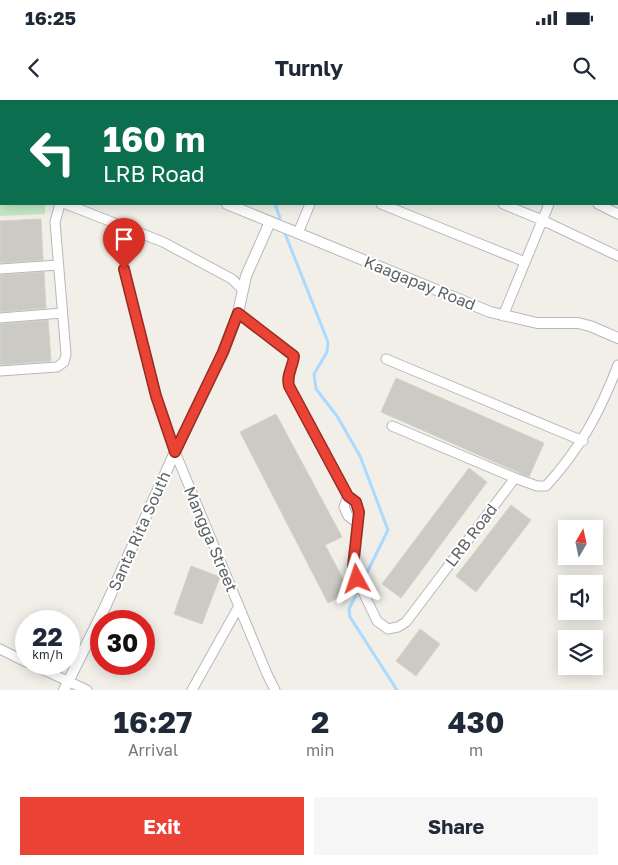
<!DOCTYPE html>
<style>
:root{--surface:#fff;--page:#f6f6f7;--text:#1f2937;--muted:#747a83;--accent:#ea4335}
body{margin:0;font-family:"Golos Text",sans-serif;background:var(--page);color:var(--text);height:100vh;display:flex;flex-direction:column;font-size:19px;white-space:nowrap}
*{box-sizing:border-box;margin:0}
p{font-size:16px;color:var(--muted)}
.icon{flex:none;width:28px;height:28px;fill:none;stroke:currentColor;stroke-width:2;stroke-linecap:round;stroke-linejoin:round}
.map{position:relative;height:590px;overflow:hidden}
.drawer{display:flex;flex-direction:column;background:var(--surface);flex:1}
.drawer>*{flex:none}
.top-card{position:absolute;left:0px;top:0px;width:619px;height:105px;box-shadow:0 2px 12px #0003;background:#0b6e4f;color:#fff;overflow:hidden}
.needle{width:32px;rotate:9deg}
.fabs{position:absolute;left:558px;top:420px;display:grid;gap:10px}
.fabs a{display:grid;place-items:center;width:45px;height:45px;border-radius:0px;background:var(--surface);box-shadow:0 2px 12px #0003;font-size:25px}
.speed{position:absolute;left:15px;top:510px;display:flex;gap:10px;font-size:25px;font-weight:700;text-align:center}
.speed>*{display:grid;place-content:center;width:65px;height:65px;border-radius:50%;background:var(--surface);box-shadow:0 2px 12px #0003;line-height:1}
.speed small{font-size:12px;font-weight:400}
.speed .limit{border:8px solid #d22;background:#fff;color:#111}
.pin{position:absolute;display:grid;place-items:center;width:42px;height:42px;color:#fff;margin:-51px -21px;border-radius:50% 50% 50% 0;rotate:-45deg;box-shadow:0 0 5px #0007}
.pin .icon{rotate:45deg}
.me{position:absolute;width:55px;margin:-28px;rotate:355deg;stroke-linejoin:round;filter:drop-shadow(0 0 4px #0008)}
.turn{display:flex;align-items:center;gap:18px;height:105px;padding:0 20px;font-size:22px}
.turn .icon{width:65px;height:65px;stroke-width:2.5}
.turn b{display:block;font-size:35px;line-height:42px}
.eta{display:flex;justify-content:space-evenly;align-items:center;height:85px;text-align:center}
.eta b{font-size:30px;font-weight:700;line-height:35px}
.button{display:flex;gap:10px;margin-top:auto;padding:10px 20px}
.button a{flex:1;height:58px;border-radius:0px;background:var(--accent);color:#fff;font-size:20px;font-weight:700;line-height:58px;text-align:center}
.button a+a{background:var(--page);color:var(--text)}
.status{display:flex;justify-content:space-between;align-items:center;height:35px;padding:0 25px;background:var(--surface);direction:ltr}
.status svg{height:14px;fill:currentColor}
header{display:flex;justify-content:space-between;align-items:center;height:65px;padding:0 20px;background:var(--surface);font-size:22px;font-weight:700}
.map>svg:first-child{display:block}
</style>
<div class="status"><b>16:25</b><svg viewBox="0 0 49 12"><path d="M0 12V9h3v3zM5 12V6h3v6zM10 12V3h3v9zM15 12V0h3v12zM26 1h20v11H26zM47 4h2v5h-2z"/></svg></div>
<header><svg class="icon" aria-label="back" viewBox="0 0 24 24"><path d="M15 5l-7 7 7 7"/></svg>Turnly<svg class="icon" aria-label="search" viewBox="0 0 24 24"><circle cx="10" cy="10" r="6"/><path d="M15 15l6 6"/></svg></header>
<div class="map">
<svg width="618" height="590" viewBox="0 0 618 590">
<rect width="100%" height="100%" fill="#f1efe8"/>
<!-- green -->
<path fill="#c5e8c5" d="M0,82L1,104H45V114L0,116Z"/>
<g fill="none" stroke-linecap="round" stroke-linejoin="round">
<!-- stream -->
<path stroke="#aadaff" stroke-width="3" d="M238,0V1
M275,104L280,118
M284,131L328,242L327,252L314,274L316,289L337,316L360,356L388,430L349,509L350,517L397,590"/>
</g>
<!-- building -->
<path fill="#cccac5" stroke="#d6d1c6" d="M41,119L43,160L0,163V121Z
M44,172L46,208L0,212V175Z
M48,220L51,261L0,265V224Z
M396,278L544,343L529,377L381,312Z
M276,314L342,437L325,445L350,492L328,503L240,332Z
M469,368L487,382L401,498L382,484Z
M511,405L531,420L476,492L456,476Z
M191,466L220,477L202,524L174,514Z
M420,529L440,544L416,576L396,561Z"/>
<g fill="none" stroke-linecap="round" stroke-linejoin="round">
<!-- minor casing -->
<g stroke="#b5b8bc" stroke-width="11">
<path id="minor" d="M135,0L138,1
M365,0L368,1
M477,0L480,1
M87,1L88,0
M353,1V0
M590,1V0
M0,78L1,79
M66,104L163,142L232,179L242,189
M381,104L525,162
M503,104L542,120L618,156
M598,104L618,114
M298,133L310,104
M0,169L58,165
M124,169L156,296L175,352L267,574L275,590
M238,213L294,256C293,267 286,275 289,286L348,396
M503,216L549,104
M0,218L62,213
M386,259L583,341
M0,271L57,267L64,262L66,254L55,122L60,104
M392,326L515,378L537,386H546C580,349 600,312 618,265
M356,422L348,416L344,407L348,396L355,402L359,412L353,467L358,481L377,521L388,529L398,527L406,522L515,378
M0,549L26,562
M31,564L87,590
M192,590L239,506"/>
</g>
<!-- tertiary casing -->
<g stroke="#b5b8bc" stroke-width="12">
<path id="tertiary" d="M42,0L43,1
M227,104L490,212L537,223H578L590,226L618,238
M64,590L106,505L175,352L223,253L238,213L246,176L270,122"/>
</g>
<!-- minor -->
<use href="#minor" stroke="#fff" stroke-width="9"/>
<!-- tertiary -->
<use href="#tertiary" stroke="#fff" stroke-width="10"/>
</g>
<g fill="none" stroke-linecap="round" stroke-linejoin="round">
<!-- route casing -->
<g stroke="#982c22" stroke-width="12">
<path id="route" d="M124,169L156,296L175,352L223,252L238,213L294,256C293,267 286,275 289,286L348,396L356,402L359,412L353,467L357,479"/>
</g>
<!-- route -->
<use href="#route" stroke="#ea4335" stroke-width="9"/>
</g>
<g text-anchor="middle" stroke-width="4" stroke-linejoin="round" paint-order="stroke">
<!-- street labels -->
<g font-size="16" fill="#5f6368" stroke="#fff">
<text transform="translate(420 183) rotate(22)" y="6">Kaagapay Road</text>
<text transform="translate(139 431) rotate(-66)" y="6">Santa Rita South</text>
<text transform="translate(471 435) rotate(-53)" y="6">LRB Road</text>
<text transform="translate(211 439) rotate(67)" y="6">Mangga Street</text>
</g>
</g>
</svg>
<div class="fabs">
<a><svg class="needle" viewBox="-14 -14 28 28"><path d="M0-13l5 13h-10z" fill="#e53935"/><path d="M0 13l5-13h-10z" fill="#747a83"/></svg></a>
<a><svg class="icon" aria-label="sound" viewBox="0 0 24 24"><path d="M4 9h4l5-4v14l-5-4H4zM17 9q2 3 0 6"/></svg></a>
<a><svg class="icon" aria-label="layers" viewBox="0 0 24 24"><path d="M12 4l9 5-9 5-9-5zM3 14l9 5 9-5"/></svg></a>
</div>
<div class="speed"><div>22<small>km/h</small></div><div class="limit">30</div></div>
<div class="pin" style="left:124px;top:169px;background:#d93025"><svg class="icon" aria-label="arrive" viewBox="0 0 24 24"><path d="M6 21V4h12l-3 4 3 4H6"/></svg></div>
<svg class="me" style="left:357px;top:479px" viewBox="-20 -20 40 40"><path d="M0-17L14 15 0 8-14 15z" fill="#ea4335" stroke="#fff" stroke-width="4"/></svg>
<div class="top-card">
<div class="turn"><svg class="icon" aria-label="left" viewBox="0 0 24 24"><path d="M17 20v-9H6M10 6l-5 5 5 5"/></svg><div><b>160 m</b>LRB Road</div></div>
</div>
</div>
<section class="drawer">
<div class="eta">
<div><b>16:27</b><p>Arrival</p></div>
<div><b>2</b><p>min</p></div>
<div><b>430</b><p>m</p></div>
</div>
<div class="button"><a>Exit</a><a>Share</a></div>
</section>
